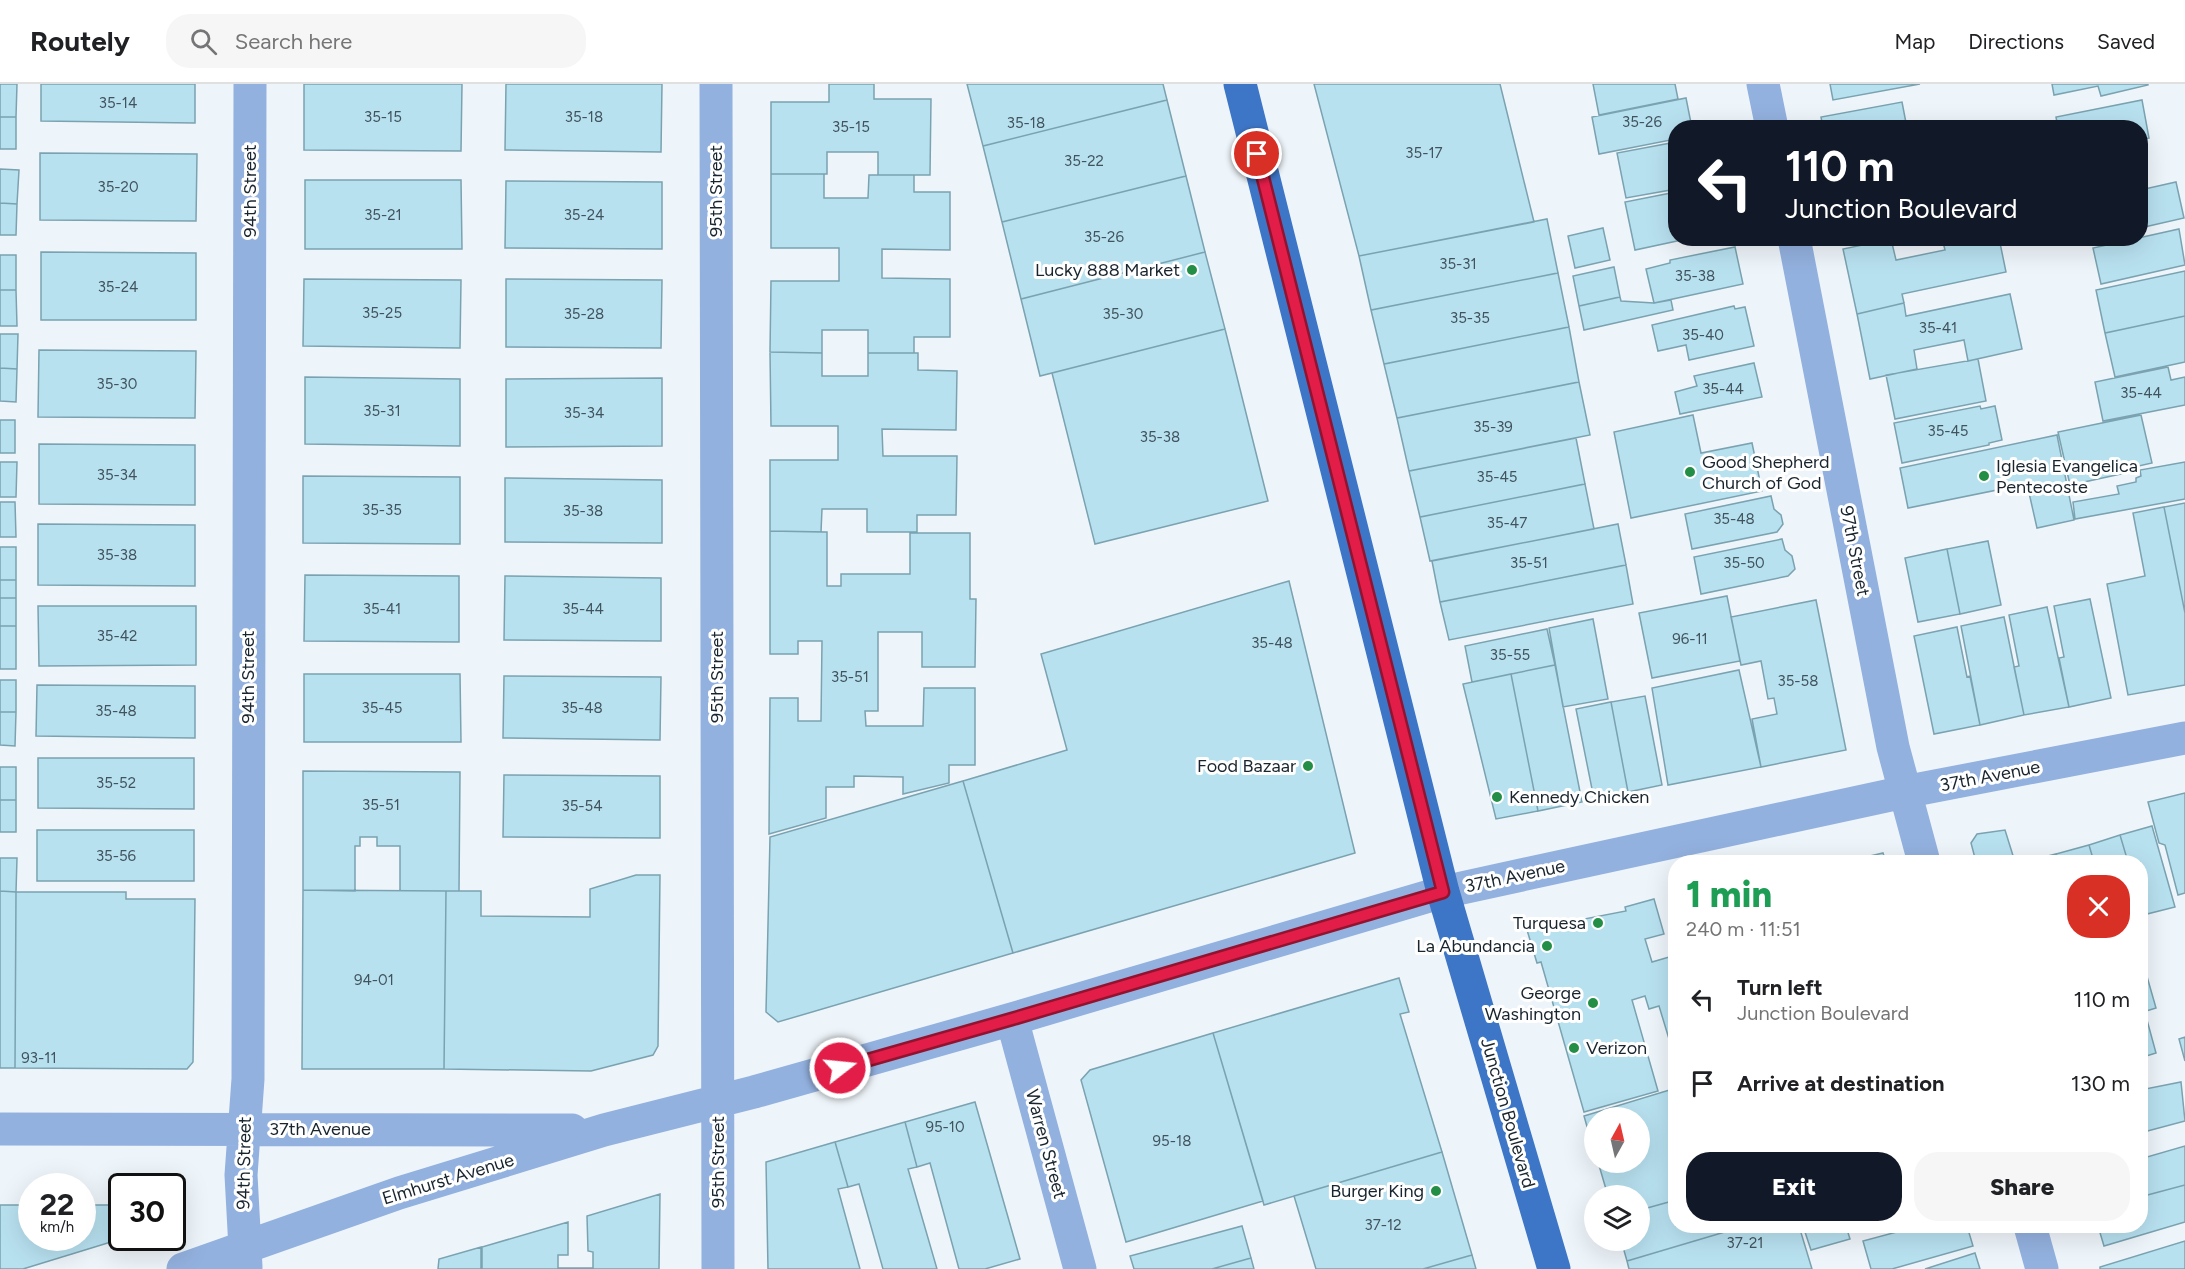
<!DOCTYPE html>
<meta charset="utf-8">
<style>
:root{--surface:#fff;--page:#f6f6f6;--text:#202124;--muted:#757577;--line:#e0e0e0;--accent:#111827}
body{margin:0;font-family:Figtree,sans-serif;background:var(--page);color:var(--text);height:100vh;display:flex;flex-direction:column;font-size:22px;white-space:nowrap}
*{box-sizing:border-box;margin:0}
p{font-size:20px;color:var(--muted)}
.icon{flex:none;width:33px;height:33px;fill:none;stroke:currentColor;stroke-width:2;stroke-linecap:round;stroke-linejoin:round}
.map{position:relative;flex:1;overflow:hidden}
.side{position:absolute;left:1668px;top:771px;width:480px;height:378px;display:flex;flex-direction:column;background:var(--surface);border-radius:24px;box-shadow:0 6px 24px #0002}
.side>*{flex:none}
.banner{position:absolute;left:1668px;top:36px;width:480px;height:126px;border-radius:24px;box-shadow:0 6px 24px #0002;background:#111827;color:#fff;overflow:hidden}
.needle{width:39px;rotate:8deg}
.tools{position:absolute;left:1584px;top:1023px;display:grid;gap:12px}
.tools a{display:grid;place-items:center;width:66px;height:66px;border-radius:50%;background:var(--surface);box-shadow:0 6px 24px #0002;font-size:30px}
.speed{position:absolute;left:18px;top:1089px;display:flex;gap:12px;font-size:30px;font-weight:700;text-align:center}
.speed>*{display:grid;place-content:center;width:78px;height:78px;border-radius:50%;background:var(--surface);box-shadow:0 6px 24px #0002;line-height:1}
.speed small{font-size:15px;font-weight:400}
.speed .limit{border:3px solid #111;border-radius:9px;background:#fff;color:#111}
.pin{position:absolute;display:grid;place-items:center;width:51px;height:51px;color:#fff;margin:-26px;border:3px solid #fff;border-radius:50%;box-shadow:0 2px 6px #0007}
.me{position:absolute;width:66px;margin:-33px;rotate:74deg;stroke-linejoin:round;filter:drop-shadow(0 0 4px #0008)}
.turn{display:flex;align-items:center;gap:21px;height:126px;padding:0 18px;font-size:27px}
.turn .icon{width:78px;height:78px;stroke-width:2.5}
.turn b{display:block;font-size:42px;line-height:51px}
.round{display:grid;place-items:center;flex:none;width:63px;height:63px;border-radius:24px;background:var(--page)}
.headline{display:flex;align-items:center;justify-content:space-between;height:102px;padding:0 18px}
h1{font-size:36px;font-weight:800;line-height:45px;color:#1e9e55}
.cta{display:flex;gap:12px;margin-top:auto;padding:12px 18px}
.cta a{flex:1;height:69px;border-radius:24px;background:var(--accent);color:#fff;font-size:24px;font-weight:800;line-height:69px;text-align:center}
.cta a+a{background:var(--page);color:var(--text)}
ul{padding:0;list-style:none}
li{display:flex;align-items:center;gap:18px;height:84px;padding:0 18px}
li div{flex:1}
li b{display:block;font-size:22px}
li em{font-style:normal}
header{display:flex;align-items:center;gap:36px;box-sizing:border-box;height:84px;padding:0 30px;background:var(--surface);border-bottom:2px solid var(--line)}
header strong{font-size:28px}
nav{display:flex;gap:33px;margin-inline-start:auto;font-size:21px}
.search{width:420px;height:54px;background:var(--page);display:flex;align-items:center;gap:15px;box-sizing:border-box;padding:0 21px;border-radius:24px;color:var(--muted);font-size:22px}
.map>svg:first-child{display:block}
</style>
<header>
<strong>Routely</strong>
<div class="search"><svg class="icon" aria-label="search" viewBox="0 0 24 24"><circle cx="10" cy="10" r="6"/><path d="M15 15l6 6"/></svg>Search here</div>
<nav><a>Map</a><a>Directions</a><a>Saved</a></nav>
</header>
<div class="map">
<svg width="2185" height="1185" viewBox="0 0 2185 1185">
<rect width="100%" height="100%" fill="#eef5fa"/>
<!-- building -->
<path fill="#b8e1f0" stroke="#7aa2b0" stroke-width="1.5" d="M0,0H17L16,33H0Z
M41,0H195V39L41,37Z
M304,0H462L461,67L304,66Z
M506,0H662L661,68L505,66Z
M829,0H874V15H931L930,91H878V68H827V90H771V18H829Z
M967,0H1163L1167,16L983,62Z
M1314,0H1500L1534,138L1359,172Z
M1593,0H1675L1678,15L1599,31Z
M1830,0H1920L1833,16Z
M2052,0H2148V1L2101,12L2098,2L2054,11Z
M1686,14L1692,44H1676V55L1599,70L1592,33Z
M1167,16L1186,92L1002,138L983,62Z
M2142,16L2149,54L2140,55V44H2058L2056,33Z
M1902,18L1907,44H1823L1821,33Z
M0,33H16V65H0Z
M2030,37L2031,44H2003Z
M1676,58V105L1626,114L1617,69Z
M40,69L197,70L196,137L40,136Z
M0,85L19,86L17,120L0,119Z
M771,90H824V114H868L869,91H914V108H950V166L882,165V194L950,195V253H914V269H868V246H822V269L770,268L771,197H839V164H771Z
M1186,92L1205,168L1021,215L1002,138Z
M305,96H461L462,165H305Z
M506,97L662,98V165L505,164Z
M2176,98L2184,134L2140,144V106Z
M1676,108V154H1691L1635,166L1625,118Z
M0,119L17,120L16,151H0Z
M1547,135L1558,189L1371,226L1359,172Z
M1603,144L1610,176L1575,184L1568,152Z
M2179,145L2185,181L2101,200L2093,164Z
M1942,154H1999L2006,188L1902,210L1904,219L1857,230L1843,165L1891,155L1896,176L1945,166Z
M1735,163L1743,200L1654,219L1646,185L1670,179V176Z
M41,168L196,169V236H41Z
M1205,168L1225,245L1040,292L1021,215Z
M0,171H16V206H0Z
M1614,183L1620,213L1579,222L1573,192Z
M2185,187V232L2105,249L2096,206Z
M1558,189L1569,243L1384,280L1371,226Z
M304,195L461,196L460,264L303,262Z
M506,195L662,196L661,264L506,263Z
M0,206H16L17,242H0Z
M2010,210L2022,265L1968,277L1964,256L1914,266L1917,285L1870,295L1857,230L1904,219L1906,232Z
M1620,213L1621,217L1654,219L1671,216L1673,226L1584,246L1579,222Z
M1734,222L1735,225L1745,223L1754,262L1689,276L1686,261L1658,267L1652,241Z
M2185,232V278L2115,293L2105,249Z
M1569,243L1579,298L1397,334L1384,280Z
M1225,245L1268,417L1095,460L1052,289Z
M0,250H18L17,285L0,284Z
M39,266L196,267L195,334L38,333Z
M770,268L822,269V292H868V269H918V286L957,287L956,346L882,345L883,372H957L956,431H917V448H867V425H822L821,448L770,447V376H838V342H771Z
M1978,275L1986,317L1895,335L1886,291Z
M1754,279L1762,313L1680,330L1675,308L1697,302L1694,292Z
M2168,283L2171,296L2185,293V321L2103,337L2095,298Z
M0,284L17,285L16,318L0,317Z
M305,293L460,295V362L305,360Z
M662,294V362L506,363V295Z
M1579,298L1590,351L1409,387L1397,334Z
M1980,322L1981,325L1995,322L2002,356L1989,359V361L1902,379L1894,339Z
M1693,331L1701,369L1752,359L1762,407L1631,434L1614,348Z
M2141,331L2152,379L2134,383L2135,387L2070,401L2058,348Z
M0,336H15V369H0Z
M2057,351L2074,436L2037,444L2027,400L1908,424L1900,384Z
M1576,354L1585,400L1420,433L1409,387Z
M39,360L195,361V421L39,420Z
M0,378H17L16,413H0Z
M2185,378V415L2075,435L2073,418L2119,410L2117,402L2136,398V394L2141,392L2140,386Z
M303,392L460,393V460L303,459Z
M505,394L662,396V459L505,458Z
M1585,400L1594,445L1430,477L1420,433Z
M1771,412L1774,425L1781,431L1783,440L1777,448L1692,465L1685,430Z
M0,418H15L16,453H0Z
M2185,419V529L2164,423Z
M2164,423L2185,529V601L2128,611L2107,500L2145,492L2133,429Z
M38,440L195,441V502L38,501Z
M1618,440L1626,481L1440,518L1432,477Z
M770,447L827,448V502H841V490H910V449H970V515H976L975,583H922V548H878V627H865L866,642H923L924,604H975V681H949V699L903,710V693L854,692V703H826V734L769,750L770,614H798V637H821L822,557H798V570H770Z
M1782,455L1785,466L1792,472L1795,485L1788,492L1701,510L1694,473Z
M1988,457L2001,521L1960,530L1947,465Z
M0,463H16V496H0Z
M1947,465L1960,530L1918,538L1905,474Z
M1626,481L1633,520L1449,556L1440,518Z
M305,491L459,492V558L304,557Z
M505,492L661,494V557L504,556Z
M0,496H16V514H0Z
M1289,497L1355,769L1013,869L963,697L1067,666L1041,570Z
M1727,512L1740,577L1652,594L1639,529Z
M0,514H16V542H0Z
M2090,515L2111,614L2069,623L2059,574L2064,573L2054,522Z
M1816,516L1846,666L1761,683L1752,635L1777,630L1774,614L1768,615L1761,577L1741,581L1731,533Z
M38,522H196V581L39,582Z
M2047,523L2069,623L2024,631L2014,583L2019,582L2009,531Z
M2004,533L2024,631L1980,641L1961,542Z
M1593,535L1608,615L1563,623L1549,544Z
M0,542H16V585H0Z
M1957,543L1967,593L1970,592L1980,641L1934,650L1914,552Z
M1547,545L1555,581L1472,598L1465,562Z
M1555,581L1582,718L1538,727L1511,590Z
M1739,586L1761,683L1668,701L1652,604Z
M304,590H460L461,658H304Z
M1511,590L1538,727L1496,735L1463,600Z
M504,592L661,593L660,656L503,654Z
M0,596H16V628H0Z
M37,601L195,602V654L36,652Z
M1645,612L1662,701L1628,708L1611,618Z
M1611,618L1628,708L1594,715L1576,625Z
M0,628H16L15,662L0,661Z
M38,674H194V725L38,724Z
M0,683H16V716H0Z
M303,687L460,688L459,807H400V762H377V753H360V762H355V807L303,806Z
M504,691L660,692V754L503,753Z
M963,697L1013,869L778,938L766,928L770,753Z
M2185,709V809L2178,811L2165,761L2159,759L2148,718Z
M0,716H16V748H0Z
M2152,742L2175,823L2143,831L2140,822V778H2128L2120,751Z
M37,746H194V797H37Z
M2005,746L2015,778H1976L1971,759L1977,750Z
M2120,751L2128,778H2094L2089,761Z
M2089,761L2094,778H2059L2056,770Z
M1883,769L1886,778H1845Z
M2056,770L2059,778H2024Z
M0,774H17L16,808L0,807Z
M636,791H660L658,962L653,971L591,987L444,985L446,807H481V832L590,833V805Z
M303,806L446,807L444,985H302Z
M0,807L16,808L15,984H0Z
M16,808H126V815H195L193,978L187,985L15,984Z
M1654,815L1664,850L1645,855L1652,878L1676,871V978L1659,922L1649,925L1645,912L1632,916L1658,1007L1584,1028L1541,878L1537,879L1527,846L1558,837L1559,840L1626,827L1625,823Z
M2146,889L2156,924L2140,929V890Z
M1399,894L1409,928L1400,930L1442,1068L1264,1121L1213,949Z
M2147,936L2156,969L2140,974V938Z
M1213,949L1263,1117L1126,1158L1081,996L1090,986Z
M2185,953V977L2179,955Z
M2181,998L2185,1037L2140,1049V1006Z
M1676,1004V1116L1640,1126V1112H1608L1598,1078H1640V1034H1594V1067L1584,1032Z
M975,1018L1020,1175L985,1185H959L930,1079L917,1083L905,1038Z
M905,1038L917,1083L908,1085L937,1185H883L859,1100L848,1103L835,1058Z
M835,1058L848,1103L838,1105L860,1185H768L766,1078Z
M2185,1062V1101L2140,1113V1075Z
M1442,1068L1472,1171L1423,1185H1316L1294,1112Z
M2185,1101V1138L2104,1162L2098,1142H2140V1113Z
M660,1110L659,1185H482V1163L568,1138V1171H558V1184H593V1168L588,1167L587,1132Z
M1676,1116V1142H1745L1627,1177L1621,1156H1640V1126Z
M0,1121H32V1154H82V1121H122V1154H124L23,1185H0Z
M172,1122H177L176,1137L172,1139Z
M1242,1142L1251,1174L1212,1185H1134L1130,1172Z
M1745,1142H1799L1812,1185H1629L1627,1177Z
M1803,1142H1846L1850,1155L1811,1166Z
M1919,1142H1967L1973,1162L1892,1185H1871L1863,1157Z
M2185,1157V1185H2100V1183Z
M481,1163V1185H438L439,1175Z
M1975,1169L1980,1185H1925Z
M1472,1171L1476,1185H1423Z
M1251,1174L1254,1185H1212Z"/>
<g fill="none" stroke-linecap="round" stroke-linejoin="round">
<!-- minor -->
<path stroke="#93b1df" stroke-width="33" d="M716,0L718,1185
M1763,0L1772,44
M1794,154L1893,663L1924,778
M1012,935L1080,1185
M0,1045L572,1046
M2030,1142L2042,1185
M246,1183L241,1091L248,995L250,0
M183,1185L399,1109L604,1046L754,1008L1012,935L1443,808L1904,708L2185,654"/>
<!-- major -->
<path stroke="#3e76c7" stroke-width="33" d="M1240,0L1443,808L1554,1185"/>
</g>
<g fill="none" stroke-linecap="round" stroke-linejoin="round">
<!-- route casing -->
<g stroke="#92132f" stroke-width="15">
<path id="route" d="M840,984L1012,935L1443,808L1257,70"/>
</g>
<!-- route -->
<use href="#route" stroke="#e11d48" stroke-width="10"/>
</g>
<!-- markers -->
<g fill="#238e45" stroke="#fff" stroke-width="2">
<circle cx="1192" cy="186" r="6"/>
<circle cx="1690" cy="388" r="6"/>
<circle cx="1984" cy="392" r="6"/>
<circle cx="1308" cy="682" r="6"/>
<circle cx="1497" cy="713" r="6"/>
<circle cx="1598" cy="839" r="6"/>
<circle cx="1547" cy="862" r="6"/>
<circle cx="1593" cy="919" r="6"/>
<circle cx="1574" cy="964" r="6"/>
<circle cx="1436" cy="1107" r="6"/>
</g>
<g text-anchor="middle" stroke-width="6" stroke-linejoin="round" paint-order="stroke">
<!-- number labels -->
<g font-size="15" fill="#41545e">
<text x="118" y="24">35-14</text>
<text x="383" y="38">35-15</text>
<text x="584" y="38">35-18</text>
<text x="1642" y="43">35-26</text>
<text x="1026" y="44">35-18</text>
<text x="851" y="48">35-15</text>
<text x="1424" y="74">35-17</text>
<text x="1084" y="82">35-22</text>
<text x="118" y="108">35-20</text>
<text x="383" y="136">35-21</text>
<text x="584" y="136">35-24</text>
<text x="1104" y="158">35-26</text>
<text x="1458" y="185">35-31</text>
<text x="1695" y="197">35-38</text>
<text x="118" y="208">35-24</text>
<text x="382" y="234">35-25</text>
<text x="584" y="235">35-28</text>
<text x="1123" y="235">35-30</text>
<text x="1470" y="239">35-35</text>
<text x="1938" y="249">35-41</text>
<text x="1703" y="256">35-40</text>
<text x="117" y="305">35-30</text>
<text x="1723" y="310">35-44</text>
<text x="2141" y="314">35-44</text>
<text x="382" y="332">35-31</text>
<text x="584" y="334">35-34</text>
<text x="1493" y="348">35-39</text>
<text x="1948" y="352">35-45</text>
<text x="1160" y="358">35-38</text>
<text x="117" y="396">35-34</text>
<text x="1497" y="398">35-45</text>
<text x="382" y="431">35-35</text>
<text x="583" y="432">35-38</text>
<text x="1734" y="440">35-48</text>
<text x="1507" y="444">35-47</text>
<text x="117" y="476">35-38</text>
<text x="1529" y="484">35-51</text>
<text x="1744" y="484">35-50</text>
<text x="382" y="530">35-41</text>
<text x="583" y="530">35-44</text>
<text x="117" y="557">35-42</text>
<text x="1690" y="560">96-11</text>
<text x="1272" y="564">35-48</text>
<text x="1510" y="576">35-55</text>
<text x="850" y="598">35-51</text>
<text x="1798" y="602">35-58</text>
<text x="382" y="629">35-45</text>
<text x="582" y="629">35-48</text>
<text x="116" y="632">35-48</text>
<text x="116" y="704">35-52</text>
<text x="381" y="726">35-51</text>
<text x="582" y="727">35-54</text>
<text x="116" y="777">35-56</text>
<text x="374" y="901">94-01</text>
<text x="39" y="979">93-11</text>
<text x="945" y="1048">95-10</text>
<text x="1172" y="1062">95-18</text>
<text x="1383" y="1146">37-12</text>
<text x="1745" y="1164">37-21</text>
</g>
<!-- street labels -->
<g font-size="18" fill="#19252e" stroke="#fff">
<text transform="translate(250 107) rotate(-90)" y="6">94th Street</text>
<text transform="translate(716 107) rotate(-90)" y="6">95th Street</text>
<text transform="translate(1855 467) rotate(79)" y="6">97th Street</text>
<text transform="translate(248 593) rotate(-90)" y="6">94th Street</text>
<text transform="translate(717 593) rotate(-90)" y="6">95th Street</text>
<text transform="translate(1990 692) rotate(-11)" y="6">37th Avenue</text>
<text transform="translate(1515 792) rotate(-12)" y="6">37th Avenue</text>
<text transform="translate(1508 1029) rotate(74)" y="6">Junction Boulevard</text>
<text x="320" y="1051">37th Avenue</text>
<text transform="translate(1046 1060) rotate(75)" y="6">Warren Street</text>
<text transform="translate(718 1078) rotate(-90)" y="6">95th Street</text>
<text transform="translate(244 1079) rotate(-89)" y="6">94th Street</text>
<text transform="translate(448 1095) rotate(-17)" y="6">Elmhurst Avenue</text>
</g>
<!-- poi labels -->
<g font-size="18" fill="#19252e" stroke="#fff" text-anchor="end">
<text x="1180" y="192">Lucky 888 Market</text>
<text x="1702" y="384" text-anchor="start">Good Shepherd<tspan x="1702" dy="21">Church of God</tspan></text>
<text x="1996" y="388" text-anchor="start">Iglesia Evangelica<tspan x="1996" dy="21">Pentecoste</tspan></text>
<text x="1296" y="688">Food Bazaar</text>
<text x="1509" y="719" text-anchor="start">Kennedy Chicken</text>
<text x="1586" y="845">Turquesa</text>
<text x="1535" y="868">La Abundancia</text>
<text x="1581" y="915">George<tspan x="1581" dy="21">Washington</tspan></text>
<text x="1586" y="970" text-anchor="start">Verizon</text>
<text x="1424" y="1113">Burger King</text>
</g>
</g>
</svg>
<div class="tools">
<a><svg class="needle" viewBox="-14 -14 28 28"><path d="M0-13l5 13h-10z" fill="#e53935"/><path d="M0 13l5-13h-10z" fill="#757577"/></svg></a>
<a><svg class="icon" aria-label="layers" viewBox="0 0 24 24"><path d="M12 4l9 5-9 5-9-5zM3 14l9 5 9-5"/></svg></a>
</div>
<div class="speed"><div>22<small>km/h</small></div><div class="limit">30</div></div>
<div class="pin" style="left:1257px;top:70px;background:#d93025"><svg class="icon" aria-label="arrive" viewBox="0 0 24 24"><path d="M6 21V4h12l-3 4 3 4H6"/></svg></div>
<svg class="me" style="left:840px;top:984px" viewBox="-20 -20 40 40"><circle r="17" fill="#e11d48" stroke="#fff" stroke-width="3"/><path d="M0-11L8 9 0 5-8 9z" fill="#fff"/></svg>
<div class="banner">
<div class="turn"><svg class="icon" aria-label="left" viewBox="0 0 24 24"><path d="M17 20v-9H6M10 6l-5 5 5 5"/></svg><div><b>110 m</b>Junction Boulevard</div></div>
</div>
<section class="side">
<div class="headline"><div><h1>1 min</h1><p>240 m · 11:51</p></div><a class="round" style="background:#d93025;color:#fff"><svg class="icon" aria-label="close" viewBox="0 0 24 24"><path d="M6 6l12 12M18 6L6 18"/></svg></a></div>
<ul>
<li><svg class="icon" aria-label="left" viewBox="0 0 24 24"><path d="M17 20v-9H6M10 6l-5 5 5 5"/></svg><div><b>Turn left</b><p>Junction Boulevard</p></div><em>110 m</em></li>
<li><svg class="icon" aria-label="arrive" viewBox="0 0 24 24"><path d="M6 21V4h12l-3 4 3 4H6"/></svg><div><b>Arrive at destination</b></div><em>130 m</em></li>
</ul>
<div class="cta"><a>Exit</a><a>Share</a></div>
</section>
</div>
